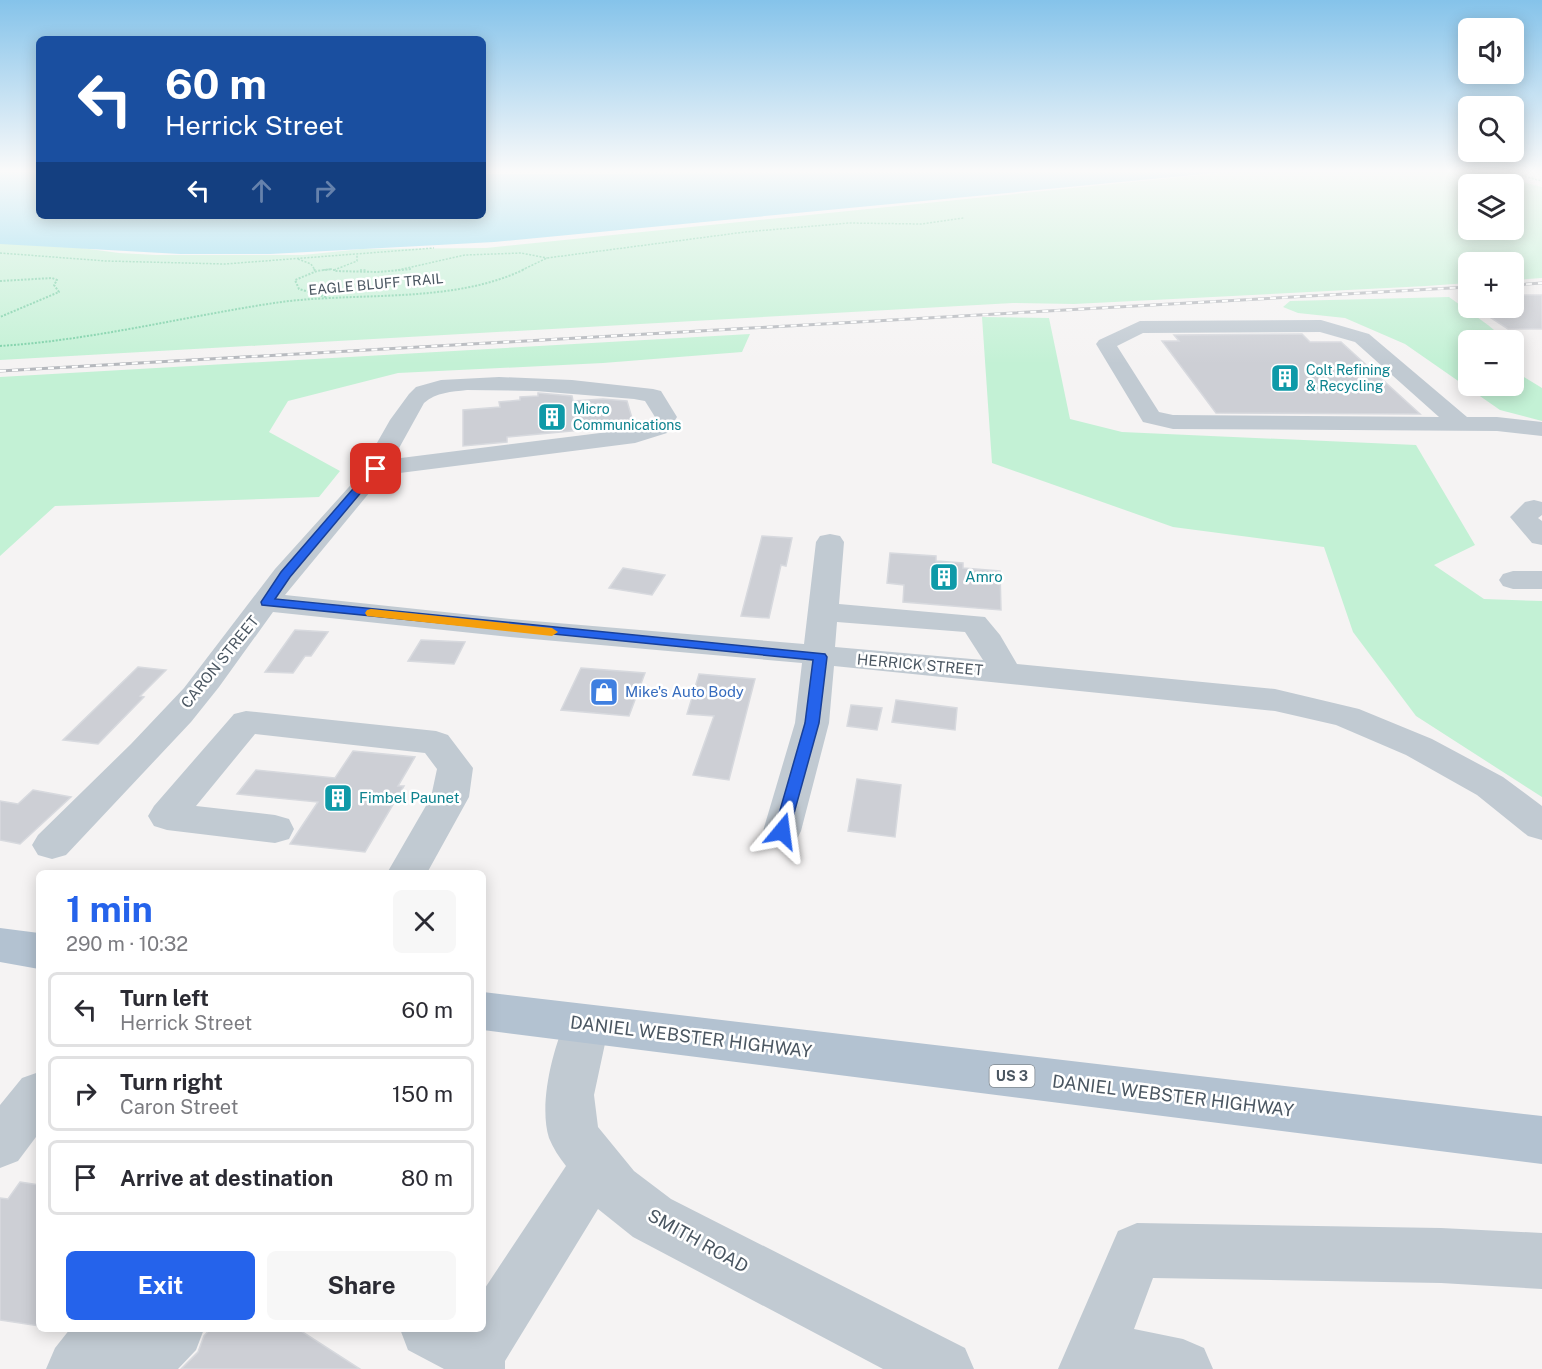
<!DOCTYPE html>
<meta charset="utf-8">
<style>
:root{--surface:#fff;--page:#f7f7f7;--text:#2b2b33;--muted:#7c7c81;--line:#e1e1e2;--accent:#2563eb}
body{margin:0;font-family:"Public Sans",sans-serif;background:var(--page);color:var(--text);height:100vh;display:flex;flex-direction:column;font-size:22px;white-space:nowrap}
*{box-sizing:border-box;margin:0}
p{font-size:20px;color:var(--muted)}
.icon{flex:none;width:33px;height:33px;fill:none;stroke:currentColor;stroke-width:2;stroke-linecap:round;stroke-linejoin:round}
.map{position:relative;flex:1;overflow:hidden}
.drawer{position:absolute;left:36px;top:870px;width:450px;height:462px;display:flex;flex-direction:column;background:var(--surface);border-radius:9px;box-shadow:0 3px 15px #0003}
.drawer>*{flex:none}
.guide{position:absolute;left:36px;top:36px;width:450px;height:183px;border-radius:9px;box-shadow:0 3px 15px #0003;background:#1a4fa0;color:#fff;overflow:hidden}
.tools{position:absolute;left:1458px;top:18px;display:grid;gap:12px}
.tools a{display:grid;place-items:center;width:66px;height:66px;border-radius:9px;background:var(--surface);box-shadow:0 3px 15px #0003;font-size:30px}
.pin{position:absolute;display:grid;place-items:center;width:51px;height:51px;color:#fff;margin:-26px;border-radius:12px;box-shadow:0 3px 9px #0006}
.me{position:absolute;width:66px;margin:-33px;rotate:16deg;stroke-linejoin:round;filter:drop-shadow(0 0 4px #0008)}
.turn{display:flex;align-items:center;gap:21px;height:126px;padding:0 30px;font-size:27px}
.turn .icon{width:78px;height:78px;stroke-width:2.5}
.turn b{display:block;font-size:42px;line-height:51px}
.lanes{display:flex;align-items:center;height:57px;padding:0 30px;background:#0003;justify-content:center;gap:30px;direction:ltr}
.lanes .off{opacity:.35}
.round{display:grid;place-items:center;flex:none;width:63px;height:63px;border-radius:9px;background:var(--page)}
.summary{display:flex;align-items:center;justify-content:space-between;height:102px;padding:0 30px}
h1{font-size:36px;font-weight:700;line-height:45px;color:var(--accent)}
.primary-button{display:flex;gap:12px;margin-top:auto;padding:12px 30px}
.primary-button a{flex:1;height:69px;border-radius:9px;background:var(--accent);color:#fff;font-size:24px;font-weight:700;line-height:69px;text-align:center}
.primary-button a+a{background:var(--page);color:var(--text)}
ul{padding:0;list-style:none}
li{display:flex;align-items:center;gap:18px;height:75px;margin:0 12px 9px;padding:0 18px;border:3px solid var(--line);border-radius:9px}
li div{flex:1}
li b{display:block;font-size:22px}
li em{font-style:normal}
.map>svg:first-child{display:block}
</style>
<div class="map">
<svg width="1542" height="1369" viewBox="0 0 1542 1369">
<rect width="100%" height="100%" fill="#f5f3f3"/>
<!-- green -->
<path fill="#c3f1d5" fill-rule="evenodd" d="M1230,172H1484L1542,187V278L1514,280V262H1468V283L1426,286L1074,304L1013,303L0,360V237L119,253L156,255H303L362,249L486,248ZM1468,184H1514V230H1468Z
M1449,297L1488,325L1506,340H1468V386H1514V371L1542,388V421L1500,410L1405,344L1345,318L1298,313L1283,307L1290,301Z
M982,317L1049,318L1070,419L1122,432L1416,445L1475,545L1434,565L1484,599L1542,601V797L1416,716L1353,632L1324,547L1173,527L992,463Z
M750,334L742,352L603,363L398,373L288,401L269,432L340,471L319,497L55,506L0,556V377Z"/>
<!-- water -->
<path fill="#90daee" d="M39,172V216H483V174L1226,172L494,242L270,254H180L0,244V172Z"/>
<!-- building -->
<path fill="#cdcfd5" stroke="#d7d9de" stroke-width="1.5" d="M1514,295H1542V329H1508L1476,308H1514Z
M1302,334L1310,342H1341L1420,414L1216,413L1162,341H1179L1174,335Z
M538,393L572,396L573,401L603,399L627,401L634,425L507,437V442L463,446V410L500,407L499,402L520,400V397L538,396Z
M762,536L792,538L786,566L781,565L769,618L741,616Z
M890,553L936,556V561L963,563V568L1000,571L1001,610L903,602L904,585L887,583Z
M623,568L665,575L652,595L609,588Z
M295,630L328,632L311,656H305L293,673L265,672Z
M421,640L465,642L454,664L408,661Z
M138,667L166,670L140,696L144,697L98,744L63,740Z
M581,668L645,673L629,716L561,710Z
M699,674L755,679L729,780L693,775L714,716L687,714Z
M896,700L957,708L955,730L892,722Z
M851,705L882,708L877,730L847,726Z
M353,751L415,757L398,786H404L365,852L290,844L318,802L237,794L256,770L335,778Z
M857,779L901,785L895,837L848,831Z
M33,790L71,797L20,844L0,840V801L18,804Z
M20,1182L39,1185V1326L0,1320V1198L8,1199Z
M210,1329H298L360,1369H181L198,1352L204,1336Z"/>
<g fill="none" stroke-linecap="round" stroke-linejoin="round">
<!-- path-far1 -->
<path stroke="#7ad0a6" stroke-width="1.5" stroke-dasharray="2 1.5" stroke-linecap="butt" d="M1508,172L1542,181
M0,253L106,261L225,264L434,248
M298,259L311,264L315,270
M323,270L332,269
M334,270L357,261V255
M360,270H367
M398,270L465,255L521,253L547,258
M522,270L547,258L745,232L849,223L921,224L964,218"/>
<!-- path -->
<path stroke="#7ad0a6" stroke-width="2" stroke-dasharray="2 1.5" stroke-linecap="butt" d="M314,269L316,272
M334,269V271L378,272L412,269
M0,281L52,278L57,280L54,285L59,292L0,317
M326,297L299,289L295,280L317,271L332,269
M0,346C93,340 182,317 274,303C354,291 451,305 525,269"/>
<!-- minor -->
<path fill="#c1cad2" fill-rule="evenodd" d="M1321,320L1369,334L1467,417H1497L1542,422V436L1497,431L1173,429L1143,422L1096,344L1099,340L1140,321ZM1320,332L1355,342L1439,417L1173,415L1159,412L1117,346L1143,333Z
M499,377L572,380L653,389L661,391L677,417L667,433L635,443L384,475L285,595L510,619L804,644L816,542L820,536L830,534L840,536L844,542L839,604L985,617L1000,635L1017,664L1275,689L1359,709L1432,739L1503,777L1542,806V840L1528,836L1477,795L1406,755L1336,725L1275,711L834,666L829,723L801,831L796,841L782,845L768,841L763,831L795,723L802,663L510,637L273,612L219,687L191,722L66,855L52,859L38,855L32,845L38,835L131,744L184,688L275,569L357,478L390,420L409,394L416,387L441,380ZM467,390L536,391L634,399L645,401L655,417L651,423L632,429L393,459L424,403C437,392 451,392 467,390ZM837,622L965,632L983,660L835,647Z
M1534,500L1542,502V515L1538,518L1542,521V545L1532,543L1510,517L1525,502Z
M1513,571H1542V589H1513L1503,586L1499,580L1503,574Z
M246,711L436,731L448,735L473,768L469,797L427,873H387L431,797L437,769L425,753L255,734L196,806L275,815L289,819L294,829L289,839L275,843L167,830L154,826L148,816L154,806L234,714Z
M586,1005L602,1011L609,1025L594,1095L598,1127L634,1171L671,1199L965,1348L974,1369H883L633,1237L598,1209L505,1361V1369H444L408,1350L400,1329H483V1291L566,1166C559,1157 553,1148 549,1138C538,1103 554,1043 570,1011Z
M39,1072V1133L18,1161L0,1168V1105L22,1078Z
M1137,1223L1441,1228L1542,1233V1289L1441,1283L1153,1278L1134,1329L1183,1339L1204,1348L1213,1369H1058L1118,1231Z
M70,1329H204L196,1350L178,1369H46L55,1348Z"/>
<!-- major -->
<path fill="#b3c2d1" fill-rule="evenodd" d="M0,928L39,933V969L0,962Z
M483,992L1542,1116V1164L483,1030Z"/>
<!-- rail casing -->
<g stroke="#b5b8bd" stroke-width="3">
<path id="rail" d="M1514,285L1542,283
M0,371L1468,287"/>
</g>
<!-- rail -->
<use href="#rail" stroke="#fff" stroke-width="2" stroke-dasharray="6" stroke-linecap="butt"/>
</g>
<!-- sky -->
<linearGradient id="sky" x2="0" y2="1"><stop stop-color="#85c3ea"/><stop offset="0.47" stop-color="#fafafa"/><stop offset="1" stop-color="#fafafa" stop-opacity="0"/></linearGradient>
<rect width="1542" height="364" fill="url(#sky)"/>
<!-- route -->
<path fill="#2563eb" stroke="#184099" stroke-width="1.5" d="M376,466L379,467V471L290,577L275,599L825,654L827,657L819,723L788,835H777L774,831L805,723L813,660L262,605L261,602L281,572L372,467Z"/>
<!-- slow -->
<path fill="#f59e0b" d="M371,609L552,628L558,632L552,636L367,616L365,613L367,610Z"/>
<!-- icons -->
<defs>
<g id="building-square" transform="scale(1.5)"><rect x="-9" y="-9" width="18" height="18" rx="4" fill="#0f9aa8" stroke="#fff"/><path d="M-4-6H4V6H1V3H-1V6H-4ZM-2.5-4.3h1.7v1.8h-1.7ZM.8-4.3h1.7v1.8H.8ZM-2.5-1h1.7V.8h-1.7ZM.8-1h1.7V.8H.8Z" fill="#fff"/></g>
<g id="shop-square" transform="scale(1.5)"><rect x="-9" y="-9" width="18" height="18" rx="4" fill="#3f7fe0" stroke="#fff"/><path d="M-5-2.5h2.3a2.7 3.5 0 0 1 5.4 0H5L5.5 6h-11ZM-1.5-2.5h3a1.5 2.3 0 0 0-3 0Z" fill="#fff"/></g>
</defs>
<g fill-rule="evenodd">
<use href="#building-square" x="1285" y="378"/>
<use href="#building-square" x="552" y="417"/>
<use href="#building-square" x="944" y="577"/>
<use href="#shop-square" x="604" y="692"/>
<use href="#building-square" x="338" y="798"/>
</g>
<g text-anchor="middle" stroke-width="5" stroke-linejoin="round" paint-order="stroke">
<!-- far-street labels -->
<g font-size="14" fill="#4a5661" stroke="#fff">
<text transform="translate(376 284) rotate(-5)" y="5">EAGLE BLUFF TRAIL</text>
</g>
<!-- far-culture labels -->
<g font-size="14" fill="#0d838f" stroke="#fff" text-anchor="start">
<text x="1306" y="375">Colt Refining<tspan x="1306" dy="16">&amp; Recycling</tspan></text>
<text x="573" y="414">Micro<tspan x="573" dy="16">Communications</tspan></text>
</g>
<!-- shield labels -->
<rect fill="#fff" stroke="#808990" stroke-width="1.5" x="989.5" y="1065" width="45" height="22" rx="4.5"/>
<g font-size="14" font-weight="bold" fill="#4a5661">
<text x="1012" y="1081">US 3</text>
</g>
<!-- culture labels -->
<g font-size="15" fill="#0d838f" stroke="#fff" text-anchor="start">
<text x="965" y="582">Amro</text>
<text x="359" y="803">Fimbel Paunet</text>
</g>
<!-- street labels -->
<g font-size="15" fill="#4a5661" stroke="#fff">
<text transform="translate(220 662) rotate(-51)" y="5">CARON STREET</text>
<text transform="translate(920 665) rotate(5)" y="5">HERRICK STREET</text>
</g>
<!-- shop labels -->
<g font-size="15" fill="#366cbe" stroke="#fff" text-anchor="start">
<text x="625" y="697">Mike's Auto Body</text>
</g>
<!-- near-street labels -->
<g font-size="18" fill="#4a5661" stroke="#fff">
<text transform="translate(691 1037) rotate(7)" y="6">DANIEL WEBSTER HIGHWAY</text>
<text transform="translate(1173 1096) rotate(7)" y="6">DANIEL WEBSTER HIGHWAY</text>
<text transform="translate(698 1241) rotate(29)" y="6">SMITH ROAD</text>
</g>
</g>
</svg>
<div class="tools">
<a><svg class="icon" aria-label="sound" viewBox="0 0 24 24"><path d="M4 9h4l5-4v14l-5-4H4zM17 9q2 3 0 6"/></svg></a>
<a><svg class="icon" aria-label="search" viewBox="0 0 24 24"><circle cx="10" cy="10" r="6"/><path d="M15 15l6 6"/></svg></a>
<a><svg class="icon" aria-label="layers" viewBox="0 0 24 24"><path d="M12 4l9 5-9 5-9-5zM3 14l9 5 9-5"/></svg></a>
<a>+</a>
<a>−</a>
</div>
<div class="pin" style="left:376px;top:469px;background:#d93025"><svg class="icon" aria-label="arrive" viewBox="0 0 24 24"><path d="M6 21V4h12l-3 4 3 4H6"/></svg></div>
<svg class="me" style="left:782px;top:831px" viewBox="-20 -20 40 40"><path d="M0-17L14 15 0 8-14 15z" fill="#2563eb" stroke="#fff" stroke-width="4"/></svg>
<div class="guide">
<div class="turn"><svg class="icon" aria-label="left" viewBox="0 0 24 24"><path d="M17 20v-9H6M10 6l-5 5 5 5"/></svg><div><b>60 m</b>Herrick Street</div></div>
<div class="lanes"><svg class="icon" aria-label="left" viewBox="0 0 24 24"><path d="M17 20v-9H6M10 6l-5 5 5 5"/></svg><svg class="icon off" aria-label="ahead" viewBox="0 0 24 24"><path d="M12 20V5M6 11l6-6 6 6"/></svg><svg class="icon off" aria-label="right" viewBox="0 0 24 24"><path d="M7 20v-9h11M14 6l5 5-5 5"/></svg></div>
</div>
<section class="drawer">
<div class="summary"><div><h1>1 min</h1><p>290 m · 10:32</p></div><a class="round"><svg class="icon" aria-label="close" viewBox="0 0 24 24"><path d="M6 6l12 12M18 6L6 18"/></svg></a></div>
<ul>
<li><svg class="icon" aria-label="left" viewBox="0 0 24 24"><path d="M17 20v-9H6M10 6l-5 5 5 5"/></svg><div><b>Turn left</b><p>Herrick Street</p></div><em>60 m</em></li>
<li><svg class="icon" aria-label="right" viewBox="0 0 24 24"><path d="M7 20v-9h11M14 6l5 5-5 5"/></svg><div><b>Turn right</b><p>Caron Street</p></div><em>150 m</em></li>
<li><svg class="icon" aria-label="arrive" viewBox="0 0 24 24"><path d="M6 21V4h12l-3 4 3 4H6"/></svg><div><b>Arrive at destination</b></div><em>80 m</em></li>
</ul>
<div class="primary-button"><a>Exit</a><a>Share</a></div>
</section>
</div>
